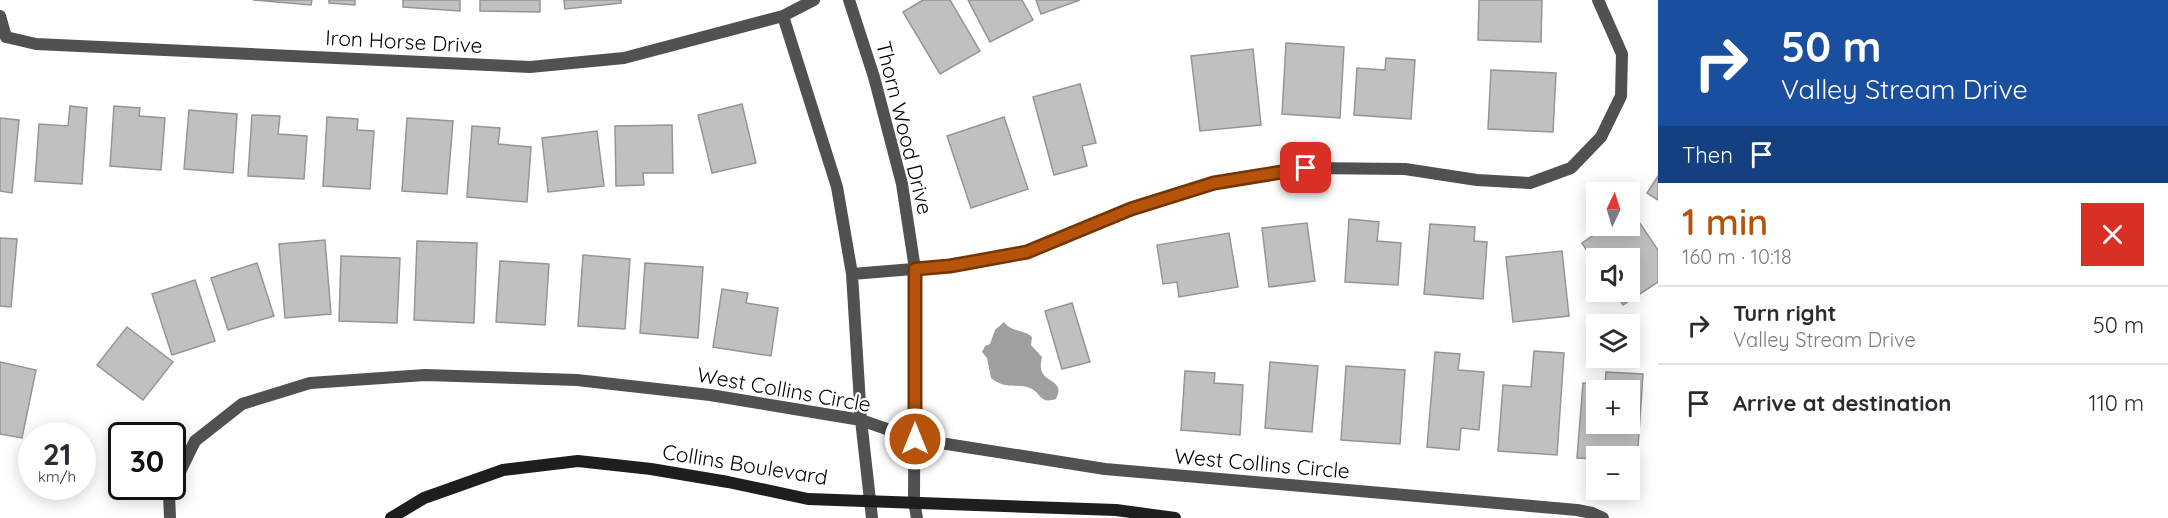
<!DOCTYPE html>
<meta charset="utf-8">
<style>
:root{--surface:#fff;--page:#f2f2f3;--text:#2b2b33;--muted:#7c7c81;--line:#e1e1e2;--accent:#b45309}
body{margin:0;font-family:Quicksand,sans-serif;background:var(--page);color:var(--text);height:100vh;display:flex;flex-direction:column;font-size:22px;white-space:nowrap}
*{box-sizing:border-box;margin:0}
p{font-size:20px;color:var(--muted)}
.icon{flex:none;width:33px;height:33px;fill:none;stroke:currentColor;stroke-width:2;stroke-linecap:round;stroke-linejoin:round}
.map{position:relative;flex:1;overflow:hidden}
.sheet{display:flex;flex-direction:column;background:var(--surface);width:510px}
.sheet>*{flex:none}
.guide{background:#1a4fa0;color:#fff;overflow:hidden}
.needle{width:39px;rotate:4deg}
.buttons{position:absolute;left:1586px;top:182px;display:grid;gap:12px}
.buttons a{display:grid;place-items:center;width:54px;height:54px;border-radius:0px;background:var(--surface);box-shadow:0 3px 15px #0003;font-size:30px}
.speed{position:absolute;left:18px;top:422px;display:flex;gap:12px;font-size:30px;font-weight:700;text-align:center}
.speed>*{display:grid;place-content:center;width:78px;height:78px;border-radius:50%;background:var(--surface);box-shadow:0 3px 15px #0003;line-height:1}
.speed small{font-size:15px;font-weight:400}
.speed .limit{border:3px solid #111;border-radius:9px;background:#fff;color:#111}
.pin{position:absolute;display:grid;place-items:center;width:51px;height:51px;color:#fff;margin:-26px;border-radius:12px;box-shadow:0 3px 9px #0006}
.me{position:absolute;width:66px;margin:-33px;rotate:0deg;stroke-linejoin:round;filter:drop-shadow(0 0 4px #0008)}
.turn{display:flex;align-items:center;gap:21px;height:126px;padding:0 24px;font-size:27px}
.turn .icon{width:78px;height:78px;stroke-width:2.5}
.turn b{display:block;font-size:42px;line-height:51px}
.then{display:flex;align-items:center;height:57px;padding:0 24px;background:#0003;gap:12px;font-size:22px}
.round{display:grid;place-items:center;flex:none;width:63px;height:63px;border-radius:0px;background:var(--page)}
.overview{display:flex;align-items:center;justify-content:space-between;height:102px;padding:0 24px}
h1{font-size:36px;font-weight:600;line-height:45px;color:var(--accent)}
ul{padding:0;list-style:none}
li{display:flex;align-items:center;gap:18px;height:78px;padding:0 24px;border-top:2px solid var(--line)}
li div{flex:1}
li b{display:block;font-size:22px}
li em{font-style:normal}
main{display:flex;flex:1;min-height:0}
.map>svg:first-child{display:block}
</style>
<main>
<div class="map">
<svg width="1658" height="518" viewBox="0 0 1658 518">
<rect width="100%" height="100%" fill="#fff"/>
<!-- water -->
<path fill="#9f9f9f" d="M1004,322C1012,333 1024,329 1032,337L1031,345L1042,357C1041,362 1040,368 1042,372C1047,383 1065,381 1056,399C1040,404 1042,395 1032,389C1017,382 1007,391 991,378L987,358L982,352L985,346L990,344L995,330Z"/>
<!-- building -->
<path fill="#c0c0c0" stroke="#959595" stroke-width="1.5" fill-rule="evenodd" d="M253,0H312L311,5Z
M329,0H355V5L329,3Z
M403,0H460V11L403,7Z
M480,0H540V12L480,11Z
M564,0H621V3L565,9Z
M923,0H950L980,51L940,74L903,12Z
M968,0H1022L1033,20L990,42Z
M1036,0H1080L1041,14Z
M1479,0H1542L1541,42L1478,40Z
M1286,43L1344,47L1340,118L1282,114Z
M1253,49L1261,125L1200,131L1191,56Z
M1386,58L1415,60L1411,119L1354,115L1357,68L1385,70Z
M1491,70L1556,73L1553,132L1488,129Z
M1080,84L1096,143L1082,146L1087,166L1054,175L1033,97Z
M742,104L756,163L712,173L698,115Z
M70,106L87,108L82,184L35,181L39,124L68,126Z
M114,106L140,108L139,116L165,118L161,170L110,166Z
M189,110L237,114L233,173L184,169Z
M252,115L280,116L278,134L307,136L304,179L248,176Z
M327,117L358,119L357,130L374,131L370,189L323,186Z
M1004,117L1028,189L971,208L947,136Z
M0,118L19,120L12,193L0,191Z
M407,118L453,121L447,194L402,191Z
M672,125L673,173H643L644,185L616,186L615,126Z
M472,126L500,128L498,144L531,147L527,202L467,197Z
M597,131L604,186L548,192L542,138Z
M1658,176V200L1647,193Z
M1631,210L1658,250V282L1623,305L1614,291H1629V258H1596V265L1582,243L1609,225H1629V212Z
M1349,219L1379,222L1377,241L1401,243L1398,285L1345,282Z
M1307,223L1315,281L1269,287L1262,228Z
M1430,224L1475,227L1474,241L1487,242L1483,299L1424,294Z
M1229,233L1238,287L1179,297L1177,282L1163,284L1157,245Z
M0,238L17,239L11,307L0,306Z
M325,240L331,314L285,318L279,244Z
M417,241L477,243L474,323L414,320Z
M1562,251L1569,316L1513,322L1506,257Z
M583,255L630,259L625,329L578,326Z
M341,256L400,258L397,323L339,321Z
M500,261L549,264L545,325L496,322Z
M257,263L274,316L228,330L211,278Z
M645,263L703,267L698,338L640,333Z
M195,280L215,341L172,355L152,294Z
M722,289L748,293L746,303L778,308L771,356L713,347Z
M1072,303L1090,362L1062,369L1045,311Z
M127,327L173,362L143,400L97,365Z
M1534,351L1564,353L1557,455L1498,451L1503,385L1531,387Z
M1435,352L1460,354L1458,370L1484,372L1479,430L1461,428L1459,450L1427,447Z
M0,362L36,370L22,438L0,434Z
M1270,362L1318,366L1312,432L1265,428Z
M1346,366L1405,370L1400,444L1341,440Z
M1185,371L1215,373L1214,383L1243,385L1240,435L1181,430Z
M1606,372L1643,374L1637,462H1629V456H1596V459L1577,458L1583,383L1605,384ZM1596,390H1629V423H1596Z"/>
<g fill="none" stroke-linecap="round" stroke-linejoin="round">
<!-- street -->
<path stroke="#515151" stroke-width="12" d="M849,0L874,77L902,184L915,269L914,502L917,518
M0,16L6,37L36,44L530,67L624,58L783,16L814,0
M783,16L837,187L852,274L861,420L872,518
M852,274L950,266L1027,252L1131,209L1214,183L1306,168L1405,169L1477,180L1530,183L1571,168L1601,137L1621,96L1622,54L1598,0
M170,518L169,494L195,441L242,404L310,383L425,375L577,380L710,395L861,420L915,439L1105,469L1577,510L1592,513L1603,518"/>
<!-- secondary -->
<path stroke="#1e1e1e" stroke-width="12" d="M391,518L424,498L503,470L578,461L651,469L728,482L808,499L1116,510L1175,518"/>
</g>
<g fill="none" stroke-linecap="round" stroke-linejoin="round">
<!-- route casing -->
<g stroke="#753606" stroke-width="15">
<path id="route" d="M915,439V269L950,266L1027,252L1131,209L1214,183L1306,168"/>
</g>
<!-- route -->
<use href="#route" stroke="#b45309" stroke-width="10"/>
</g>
<g text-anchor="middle" stroke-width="4.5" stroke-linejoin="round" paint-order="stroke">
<!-- street labels -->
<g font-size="21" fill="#000" stroke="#fff">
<text transform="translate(404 42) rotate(3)" y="7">Iron Horse Drive</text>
<text transform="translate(904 128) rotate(76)" y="7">Thorn Wood Drive</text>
<text transform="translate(784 390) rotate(10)" y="7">West Collins Circle</text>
<text transform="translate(1262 464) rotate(5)" y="7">West Collins Circle</text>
<text transform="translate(745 465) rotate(9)" y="7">Collins Boulevard</text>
</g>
</g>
</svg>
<div class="buttons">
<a><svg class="needle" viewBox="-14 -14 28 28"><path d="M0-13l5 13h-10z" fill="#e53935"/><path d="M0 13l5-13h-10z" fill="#7c7c81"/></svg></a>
<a><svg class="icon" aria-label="sound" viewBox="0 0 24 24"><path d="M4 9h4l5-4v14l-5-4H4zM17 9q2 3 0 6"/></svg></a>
<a><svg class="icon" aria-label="layers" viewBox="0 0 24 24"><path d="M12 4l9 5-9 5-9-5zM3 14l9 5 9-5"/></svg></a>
<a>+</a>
<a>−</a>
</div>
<div class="speed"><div>21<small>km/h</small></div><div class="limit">30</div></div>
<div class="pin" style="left:1306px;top:168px;background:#d93025"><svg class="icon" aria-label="arrive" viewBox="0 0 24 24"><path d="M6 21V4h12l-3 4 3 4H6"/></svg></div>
<svg class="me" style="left:915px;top:439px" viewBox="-20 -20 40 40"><circle r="17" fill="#b45309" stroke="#fff" stroke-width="3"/><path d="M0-11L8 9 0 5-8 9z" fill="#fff"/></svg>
</div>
<section class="sheet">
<div class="guide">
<div class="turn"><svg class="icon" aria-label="right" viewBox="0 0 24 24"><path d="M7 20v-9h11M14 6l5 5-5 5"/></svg><div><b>50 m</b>Valley Stream Drive</div></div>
<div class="then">Then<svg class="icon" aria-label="arrive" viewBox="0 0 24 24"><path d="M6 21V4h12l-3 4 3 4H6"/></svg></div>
</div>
<div class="overview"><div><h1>1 min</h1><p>160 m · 10:18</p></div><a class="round" style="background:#d93025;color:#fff"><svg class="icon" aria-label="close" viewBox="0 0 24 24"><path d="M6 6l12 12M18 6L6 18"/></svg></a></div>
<ul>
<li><svg class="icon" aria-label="right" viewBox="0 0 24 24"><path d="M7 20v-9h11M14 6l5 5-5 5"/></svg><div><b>Turn right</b><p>Valley Stream Drive</p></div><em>50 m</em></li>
<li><svg class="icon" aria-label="arrive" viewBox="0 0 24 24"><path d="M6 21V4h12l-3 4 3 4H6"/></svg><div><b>Arrive at destination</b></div><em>110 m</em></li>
</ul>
</section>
</main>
